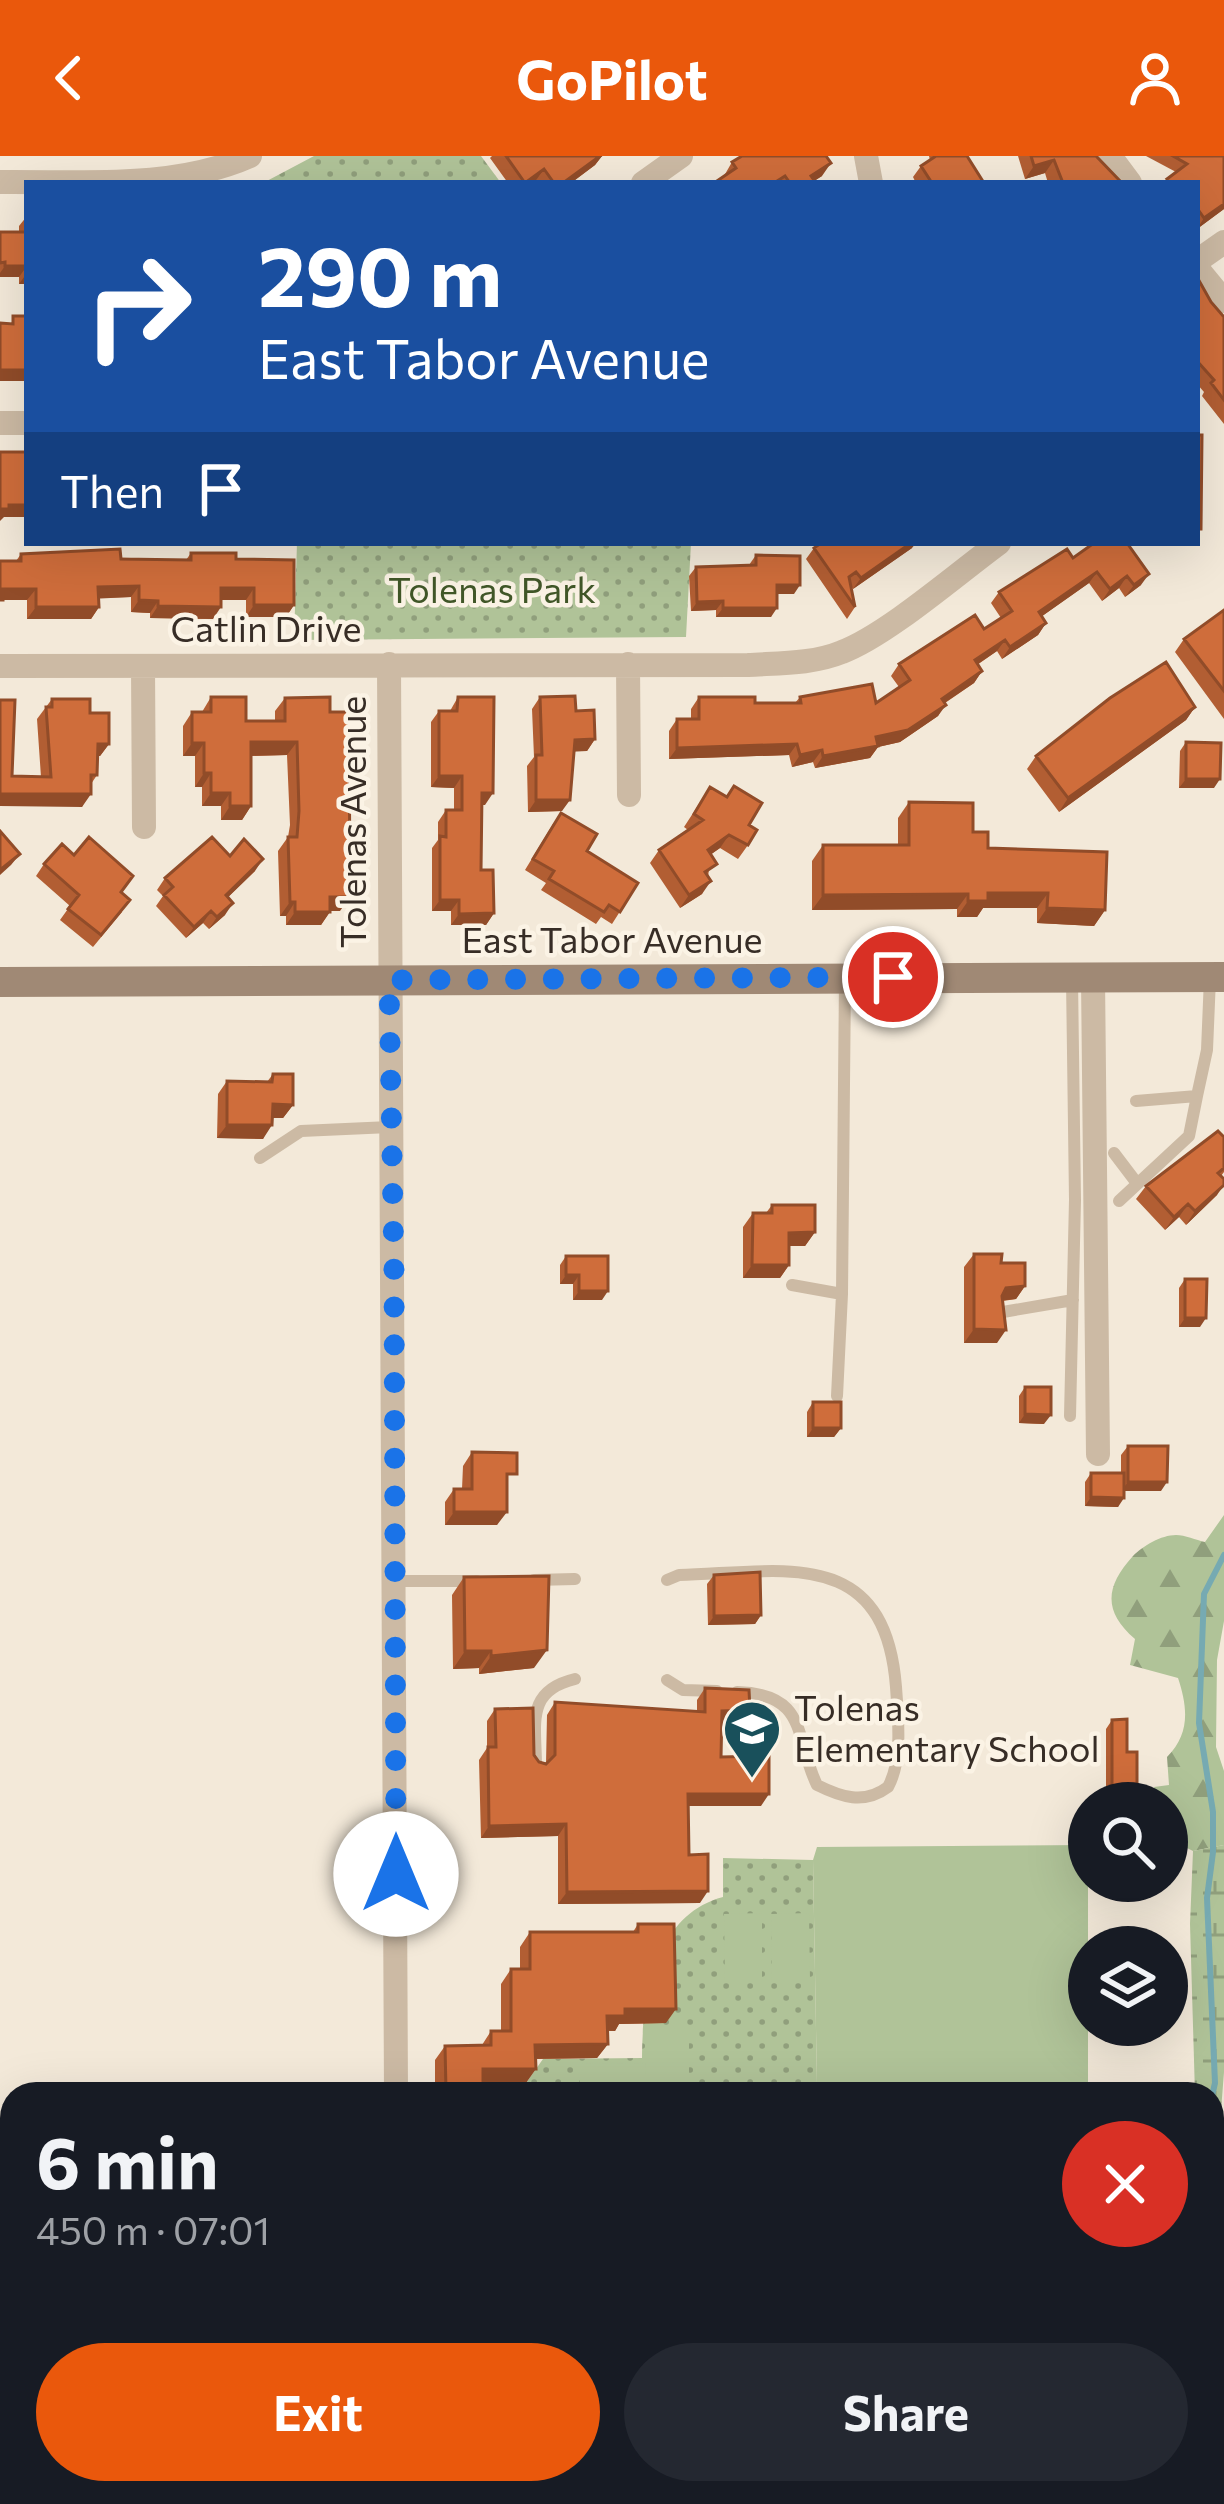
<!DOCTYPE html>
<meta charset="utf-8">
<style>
:root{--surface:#171b24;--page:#242831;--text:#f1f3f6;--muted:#9ea1a6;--accent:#ea580c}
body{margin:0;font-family:Commissioner,sans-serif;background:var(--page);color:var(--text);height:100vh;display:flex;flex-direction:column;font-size:45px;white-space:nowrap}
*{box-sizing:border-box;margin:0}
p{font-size:39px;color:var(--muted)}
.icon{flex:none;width:66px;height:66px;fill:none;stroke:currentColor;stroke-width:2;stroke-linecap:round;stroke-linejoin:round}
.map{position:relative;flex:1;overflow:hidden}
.panel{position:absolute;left:0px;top:1926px;width:1224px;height:423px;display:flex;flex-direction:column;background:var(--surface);border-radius:36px 36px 0 0;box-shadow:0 12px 48px #0002}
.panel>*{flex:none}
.banner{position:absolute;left:24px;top:24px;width:1176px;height:366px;border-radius:0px;box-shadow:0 12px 48px #0002;background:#1a4fa0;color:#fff;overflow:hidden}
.tools{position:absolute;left:1068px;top:1626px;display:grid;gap:24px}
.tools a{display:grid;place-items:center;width:120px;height:120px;border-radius:50%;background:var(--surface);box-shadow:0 12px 48px #0002;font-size:60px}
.pin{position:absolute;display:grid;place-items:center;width:102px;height:102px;color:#fff;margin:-51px;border:6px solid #fff;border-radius:50%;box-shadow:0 3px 12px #0007}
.me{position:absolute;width:132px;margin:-66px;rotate:0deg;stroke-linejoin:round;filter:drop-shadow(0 0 9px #0008)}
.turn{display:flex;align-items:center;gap:42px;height:252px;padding:0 36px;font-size:54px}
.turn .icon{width:156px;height:156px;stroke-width:2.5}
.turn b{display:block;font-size:84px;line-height:102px}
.then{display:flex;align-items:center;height:114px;padding:0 36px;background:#0003;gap:24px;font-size:45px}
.round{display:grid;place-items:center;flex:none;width:126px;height:126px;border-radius:63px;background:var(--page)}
.overview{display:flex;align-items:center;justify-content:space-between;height:204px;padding:0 36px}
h1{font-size:72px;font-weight:700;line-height:90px}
.button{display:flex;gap:24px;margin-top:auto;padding:24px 36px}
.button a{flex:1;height:138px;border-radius:72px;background:var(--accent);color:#fff;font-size:48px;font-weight:700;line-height:138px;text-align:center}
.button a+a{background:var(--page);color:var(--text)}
header{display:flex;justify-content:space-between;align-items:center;height:156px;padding:0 36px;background:var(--accent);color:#fff;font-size:54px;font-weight:700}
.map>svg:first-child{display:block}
</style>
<header><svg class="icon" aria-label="back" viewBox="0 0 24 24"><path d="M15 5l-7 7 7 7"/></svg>GoPilot<svg class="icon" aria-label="person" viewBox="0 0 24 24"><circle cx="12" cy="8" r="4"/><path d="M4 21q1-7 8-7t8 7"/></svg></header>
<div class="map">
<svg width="1224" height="2348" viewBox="0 0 1224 2348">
<defs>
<pattern id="grass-dots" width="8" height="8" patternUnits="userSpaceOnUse" patternTransform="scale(3)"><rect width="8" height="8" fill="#b0c398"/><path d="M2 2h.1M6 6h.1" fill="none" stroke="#909f7c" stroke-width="1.8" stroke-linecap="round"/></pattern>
<pattern id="forest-firs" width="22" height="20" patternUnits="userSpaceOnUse" patternTransform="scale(3)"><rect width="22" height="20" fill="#b0c398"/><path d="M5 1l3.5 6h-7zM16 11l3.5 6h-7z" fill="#909f7c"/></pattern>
<pattern id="wetland-marsh" width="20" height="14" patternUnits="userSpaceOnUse" patternTransform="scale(3)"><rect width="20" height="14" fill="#b0c398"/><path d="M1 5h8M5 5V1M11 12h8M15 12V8" fill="none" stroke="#909f7c"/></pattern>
</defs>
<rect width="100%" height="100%" fill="#f3e9d9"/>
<!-- grass -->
<path fill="url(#grass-dots)" d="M314,0H481L501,27H263Z
M297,387H691L686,481L294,484Z
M723,1702L813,1704L817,1929L740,1928L739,1938H477L482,1927H526L543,1903L642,1902C642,1841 655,1759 723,1741Z"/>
<!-- forest -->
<path fill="url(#forest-firs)" d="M1224,1359V1465L1217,1504L1216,1591L1224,1615V1689L1193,1695L1167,1682V1647H1158L1154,1631L1169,1629L1167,1601C1190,1578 1188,1552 1178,1522L1130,1509L1135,1483C1103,1455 1105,1431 1133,1400C1143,1390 1161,1379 1176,1379C1185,1379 1196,1384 1205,1386Z"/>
<!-- wetland -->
<path fill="url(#wetland-marsh)" d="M1224,1689V1916L1219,1980L1212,1995V1938H1195L1190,1768L1193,1695Z
M755,2337H819L807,2348H744Z"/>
<!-- pitch -->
<path fill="#b0c398" d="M1088,1689V1938H739V1928H817L813,1704L817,1691Z
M762,1757V1824H725L724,1758Z
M809,1757L810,1824H772L771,1758Z
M651,1869H689V1938H651Z
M645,1907L646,1938H580V1908Z"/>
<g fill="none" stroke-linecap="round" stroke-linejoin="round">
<!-- stream -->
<path stroke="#76aab2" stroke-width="6" d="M1212,1940L1215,1927L1207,1742L1213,1696V1656L1199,1567L1204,1438L1224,1399
M774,2348L786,2337"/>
<!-- service -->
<path stroke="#ccbaa4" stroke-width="12" d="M1136,945L1197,940L1207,894L1210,822
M1114,997L1136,1026
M260,1002L301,975L390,971
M1119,1045L1189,980L1197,940
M792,1129L842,1138L845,823
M1003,1156L1073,1144
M837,1240L842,1138
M1070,1260L1075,1044L1072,823
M534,1424L575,1423
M667,1424L679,1419C784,1416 885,1389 896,1531C898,1562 903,1604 888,1631C864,1649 841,1641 817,1629C794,1582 809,1538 737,1536
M395,1425H477
M667,1524L683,1534L717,1535
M536,1610C536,1568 525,1535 575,1523"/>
<!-- minor -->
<path stroke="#ccbaa4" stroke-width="24" d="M866,0L871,27
M1110,0L1130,27
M0,26C82,25 173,34 250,0
M643,27L681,0
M1197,105L1224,86
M1197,112L1224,145
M0,267H27
M389,508L396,1938
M628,508L629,639
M0,510L748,509C779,507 813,508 842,496C887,479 958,417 999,387
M143,510L144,671
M1093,822L1098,1298
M398,2337V2348"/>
<!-- secondary -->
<path stroke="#a08975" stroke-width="30" d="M0,826L1224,821"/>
</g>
<!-- wall -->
<path fill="#b25e33" d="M492,0H602L595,9L571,27H508L490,2Z
M929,0H967L984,27H916L913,21L921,10L930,4Z
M1018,0H1096L1122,27H1048L1045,17L1025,23Z
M1146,0H1224V53L1197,73V27H1164L1176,16Z
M732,6L822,20L814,25L816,27H714L724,20Z
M27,60V128H19V121H0V76H19V70Z
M1197,121L1211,146L1224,161V268L1202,240L1204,236L1197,228Z
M1094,387L1141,429L1125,441L1119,432L1102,445L1089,427L1042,460L1046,467L1038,479L1002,503L997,495L977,509L982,515L974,527L945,547L938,560L900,586L878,591L870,602L815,612L813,606L792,611L789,599L669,603V575L677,563H691V553L699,541L755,547H795L800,541L876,547L899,531L891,520L899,508L984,473L1001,462L991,447L999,436L1073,402Z
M814,392H912L853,433L851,430L855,451L847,463L806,403Z
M191,397L236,403L294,449L286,461H246V444H221L213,463L150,462V457L131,456V441L98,442L99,451L91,463H27V444H3L16,405L21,398L186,404Z
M756,399L794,438H777L771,461H716V454L691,455L689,420L696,411L749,409Z
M1224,454V563L1175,496L1184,483Z
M211,541L246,565H275V555L285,542L340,755H330L321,769H286V760H280L278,695L288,681L290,669L287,599L251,600V650L242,664H221V650H202V631H195V600H183V570L192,556H202Z
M458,541L485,649H482L481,714L494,757L486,769H451V755H432V692L438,684V666L446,654H454V632L431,631V566L439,555H450Z
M540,541L576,555L595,583L587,595H574L562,655L528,656L527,610L534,601L532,553Z
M52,543L90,557L109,588L100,600H98L97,619L91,628L82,651L12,620L41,621L37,563Z
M1195,551L1186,564L1059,656L1027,613L1036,600Z
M1186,586L1214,632H1179L1180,595Z
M734,630L749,669L748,689L738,703L720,692L711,698L708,721L702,738L680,752L650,707L659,694L688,674L684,671L710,631L726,641Z
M909,646L973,676L988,692L1105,754L1094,770L1037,767V752H983L977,761H957V753L812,754V705L823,689H898V662Z
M553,668L587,695L638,727L612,768L601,761L596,768L541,734L546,727L525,714Z
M230,700L255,715L228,741L225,759L209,773L203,767L186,782L156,750L163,740L157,734L165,722Z
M44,708L121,736L122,756L93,791L60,764L70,750L36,720Z
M273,918L293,949L283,962H272L263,983L217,982L218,938L227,925L267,926Z
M1224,981V1016L1221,1020L1217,1039L1186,1069L1179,1061L1165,1074L1136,1043L1146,1030Z
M772,1049L815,1076L805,1090H789V1109L780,1122H743V1071L753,1057H766Z
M974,1098L1001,1107L1025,1130L1016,1143L1003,1145L997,1187H964V1111Z
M566,1100L602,1144H573V1128H560V1109Z
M1185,1123L1200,1171H1179V1132Z
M1025,1231L1044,1268L1019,1267V1240Z
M813,1246L841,1272L834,1281H807V1256Z
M1128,1290L1161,1335H1124L1118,1351L1085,1350V1326L1091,1317H1121V1299Z
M472,1296L507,1331L497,1369H445V1346L454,1333H462L463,1310Z
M714,1419L761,1459L755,1468L708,1469L707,1428Z
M464,1421L534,1512L479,1518V1512L453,1513L452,1439Z
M705,1532L750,1554L741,1567H721V1601L761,1650H688L689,1699L700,1747L558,1748V1680L481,1682L479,1604L487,1592V1565L495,1553L539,1606L546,1608L547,1559L555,1546L697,1556V1544Z
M1112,1564L1127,1596L1131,1641H1106V1573Z
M638,1768L666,1867L619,1868L615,1875H607L608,1888L597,1902L536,1903L526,1927H483L480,1938H435V1904L445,1890L482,1889L491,1875H501V1828L511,1813H520V1791L530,1776H633Z"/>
<!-- shaded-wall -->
<path fill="#914c29" d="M600,0H602L595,9L571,27H563Z
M1054,4L1045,17L1025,23L1034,10Z
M831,7L822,20L811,27V20Z
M544,13L534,27H525Z
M1224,48V53L1197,73L1204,62Z
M5,110H27L19,121H0V117Z
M27,117V128H19Z
M0,214H27V225H0Z
M9,349H27V361H4L0,365V353Z
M911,387H916L912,392L853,433L861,422Z
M1097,416L1089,427L1031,468L1039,456Z
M1149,418L1141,429L1125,441L1134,429Z
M1127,420L1119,432L1102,445L1110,433Z
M777,429H800L794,438H771Z
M139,430L131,441L90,443L98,431Z
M221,432H254L246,444H213Z
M3,433H36L27,444H0Z
M139,444L158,445L150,457L131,456Z
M723,445L716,454L691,455L697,446Z
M254,449H294L286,461H246Z
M158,450L221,451L213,463L150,462Z
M36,451H99L91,463H27Z
M723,452H777L771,461H716Z
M1046,467L1038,479L1002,503L1010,491Z
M1005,484L997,495L966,516L975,504Z
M982,515L974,527L934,554L942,543Z
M946,549L938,560L900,586L878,591L870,602L815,612L823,600L876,581Z
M1195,551L1186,564L1059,656L1068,642Z
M595,583L587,595L567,596L575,584Z
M251,586H297L287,599L242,600Z
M192,587H204L195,600H183Z
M98,588H109L100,600H89Z
M797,588L789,599L669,603L677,592Z
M822,594L813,606L792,611L800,599Z
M204,617H211L202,631H195Z
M439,620H462L454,632L431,631Z
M1186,623H1220L1214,632H1179Z
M211,637H230L221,650H202Z
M482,637H493L485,649L474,648Z
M0,638H91L82,651L0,650Z
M536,644H570L562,655L528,656Z
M230,650H251L242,664H221Z
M729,679L720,692L699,707L708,694Z
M20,698L11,709L0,719V714Z
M263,703L255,715L218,751L226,739Z
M711,725L702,738L680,752L689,739Z
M988,737H1048L1037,752H983L977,761H957L968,745Z
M968,738L957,753L812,754L823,739Z
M330,741H350L340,755H321Z
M440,744H459L451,755H432Z
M290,746H295L286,760H280Z
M233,747L225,759L209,773L217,761Z
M1047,752L1105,754L1094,770L1037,767Z
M211,755L203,767L186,782L194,771Z
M295,756H330L321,769H286Z
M494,757L486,769H451L459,758Z
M273,948L293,949L283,962H263Z
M227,969H272L263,983L217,982Z
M1224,1029L1217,1039L1186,1069L1195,1055Z
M1188,1048L1179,1061L1165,1074L1174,1061Z
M815,1076L805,1090H780L789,1077Z
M752,1109H789L780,1122H743Z
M566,1119H579L573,1128H560Z
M1025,1130L1016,1143L997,1145L1006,1132Z
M579,1135H608L602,1144H573Z
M1185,1162H1206L1200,1171H1179Z
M974,1173L1006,1174L997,1187H964Z
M1025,1258L1051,1259L1044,1268L1019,1267Z
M813,1272H841L834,1281H807Z
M1128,1326H1167L1161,1335H1121Z
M1091,1341L1124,1342L1118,1351L1085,1350Z
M454,1356H507L497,1369H445Z
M761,1459L755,1468L708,1469L714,1460Z
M547,1494L534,1512L479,1518L491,1500Z
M465,1495H491L479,1512L453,1513Z
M750,1554L741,1567H713L722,1555Z
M1112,1632H1137L1131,1641H1106Z
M688,1638H769L761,1650H680Z
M566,1668L558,1680L481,1682L489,1670Z
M708,1735L700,1747L558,1748L567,1736Z
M625,1853H676L666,1867L619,1868L615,1875L597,1874L607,1860Z
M608,1888L597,1902L525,1903L535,1889Z
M483,1913H536L526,1927H473Z
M483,1933L480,1938H442L446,1934Z"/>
<!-- building -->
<path fill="#cf6d3b" stroke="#914c29" stroke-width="3" d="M506,0H600L563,27H554L544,13L525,27Z
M742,0H826L831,7L811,20L816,27H790L785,20L774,27H714L736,12L732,6Z
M936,0H967L984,27H932L921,10Z
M1031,0H1096L1122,27H1063L1054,4L1034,10Z
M1173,0H1224V48L1204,62L1197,52V27H1171L1167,23L1187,8Z
M0,76H27V117V110H5V106L0,107Z
M1197,121L1211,146L1224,161V244L1211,227L1214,224L1197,205Z
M13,160H27V214H0V167L13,168Z
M1197,279H1202L1201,373H1197Z
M0,296H27V349H9V353H0Z
M821,387H911L861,422L856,416L849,421L855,451L814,392Z
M1094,387H1127L1149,418L1134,429L1127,420L1110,433L1097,416L1039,456L1046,467L1010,491L1005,484L975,504L982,515L942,543L946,549L908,574L876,581L878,590L823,600L822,594L800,599L797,588L677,592V563H699V541H755V547H801L800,541L872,528L876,547L910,524L899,508L975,459L984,473L1012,455L999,436L1067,393L1073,402Z
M120,393L121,403L191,404V397H236V403L294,404V449H254V432H221V451L158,450V445L139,444V430L98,431L99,451H36V433H3V444H0V405H21V398Z
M756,399L800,400V429H777V452H723V445L697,446L696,411L756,409Z
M1224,454V535L1184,483Z
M1166,506L1195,551L1068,642L1036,600L1110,542Z
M575,540L576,555L594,554L595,583L575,584L570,644H536V599H542L540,541Z
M211,541H246V565H285V542L330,541V556H349L350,741H330V756H295V746H290L288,681H297L299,655L297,586H251V650H230V637H211V617H204V587H192V556H211Z
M458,541H494L493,637H482L481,714H493L494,757L459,758V744H440V680L446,681V654H462V620H439V555H457Z
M52,543H90V557H109V588H98L97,619H91V638H0V544H15L12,620L51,621L46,551H52Z
M1186,586L1221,587L1220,623H1186Z
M734,630L762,647L749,669L757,674L748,689L729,679L708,694L717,708L705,716L711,725L689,739L659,694L703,664L694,658L710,631L727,641Z
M909,646L973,647V676H988V692L1107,696L1105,754L1047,752L1048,737H988V745H968V738L823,739V689H909Z
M561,657L597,678L587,695L638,727L620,756L609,749L604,756L549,723L554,715L533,703Z
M0,675L20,698L0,714Z
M89,681L133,720L121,736L130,744L101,779L68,753L79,739L44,708L62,688L74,699Z
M212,681L230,700L244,683L263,703L226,739L233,747L217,761L211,755L194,771L164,739L173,731L165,722Z
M273,918H293V949L273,948L272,969H227V925L272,926Z
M1218,975L1224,981V1012L1218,1017L1224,1023V1029L1195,1055L1188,1048L1174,1061L1146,1030Z
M772,1049H815V1076L789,1077V1109H752L753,1057H772Z
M974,1098H1002L1001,1107H1025V1130L1006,1132L1002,1140L1006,1174L974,1173Z
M566,1100H608V1135H579V1119H566Z
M1185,1123H1207L1206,1162H1185Z
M1025,1231H1051V1259L1025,1258Z
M813,1246H841V1272H813Z
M1128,1290H1168L1167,1326H1128Z
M472,1296L517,1297V1318H507V1356H454V1333H472Z
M1091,1317H1124V1342L1091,1341Z
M760,1416L761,1459L714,1460V1419Z
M549,1420L547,1494L491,1500V1495H465L464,1421Z
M705,1532L749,1534L750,1554L722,1555L721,1601L769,1600V1638H688L689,1699L708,1698V1735L567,1736L566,1668L489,1670L488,1591H496L495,1553L533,1552L534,1599L539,1606L546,1608L555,1599V1546L705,1556Z
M1127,1563V1596H1137V1632H1112V1564Z
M638,1768H674L676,1853H625V1860H607L608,1888L535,1889L536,1913H483V1933L446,1934L445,1890L491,1889V1875H511V1813H530V1776H638Z"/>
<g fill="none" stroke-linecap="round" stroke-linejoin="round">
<!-- route -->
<path stroke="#1a73e8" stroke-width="21" stroke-dasharray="0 37.8" d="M396,1718L394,1116L389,824L893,821"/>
</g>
<!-- icons -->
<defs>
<g id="school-pin" transform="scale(3)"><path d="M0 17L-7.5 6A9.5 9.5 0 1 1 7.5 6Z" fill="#19505b" stroke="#fbf3e5"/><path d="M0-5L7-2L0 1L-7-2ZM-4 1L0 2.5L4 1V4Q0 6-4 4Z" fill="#fff"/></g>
</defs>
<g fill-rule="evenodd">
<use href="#school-pin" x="752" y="1573"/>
</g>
<g text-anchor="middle" stroke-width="9" stroke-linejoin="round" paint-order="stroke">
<!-- park labels -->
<g font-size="36" fill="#415728" stroke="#fbf3e5">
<text x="492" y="447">Tolenas Park</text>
</g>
<!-- street labels -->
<g font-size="36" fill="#372d26" stroke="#fbf3e5">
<text x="266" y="486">Catlin Drive</text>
<text transform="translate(353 666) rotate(-90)" y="13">Tolenas Avenue</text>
<text x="612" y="797">East Tabor Avenue</text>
</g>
<!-- poi labels -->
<g font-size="36" fill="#372d26" stroke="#fbf3e5" text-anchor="start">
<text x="794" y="1565">Tolenas<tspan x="794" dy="41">Elementary School</tspan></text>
</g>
</g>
</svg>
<div class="tools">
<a><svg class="icon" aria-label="search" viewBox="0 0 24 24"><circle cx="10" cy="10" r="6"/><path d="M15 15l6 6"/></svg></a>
<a><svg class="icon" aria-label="layers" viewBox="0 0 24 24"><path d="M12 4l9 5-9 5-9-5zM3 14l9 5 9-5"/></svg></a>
</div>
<div class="pin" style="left:893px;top:821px;background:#d93025"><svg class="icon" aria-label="arrive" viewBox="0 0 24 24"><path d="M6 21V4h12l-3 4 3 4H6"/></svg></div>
<svg class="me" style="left:396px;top:1718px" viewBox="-20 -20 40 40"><circle r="19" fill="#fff"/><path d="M0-13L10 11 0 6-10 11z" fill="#1a73e8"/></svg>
<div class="banner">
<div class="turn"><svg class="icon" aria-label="right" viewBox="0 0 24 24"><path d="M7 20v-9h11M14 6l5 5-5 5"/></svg><div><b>290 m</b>East Tabor Avenue</div></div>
<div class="then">Then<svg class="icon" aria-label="arrive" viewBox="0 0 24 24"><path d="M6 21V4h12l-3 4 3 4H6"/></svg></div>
</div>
<section class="panel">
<div class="overview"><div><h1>6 min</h1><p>450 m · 07:01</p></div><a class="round" style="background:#d93025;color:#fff"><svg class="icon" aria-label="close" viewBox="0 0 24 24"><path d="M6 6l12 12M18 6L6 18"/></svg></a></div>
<div class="button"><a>Exit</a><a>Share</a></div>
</section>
</div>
